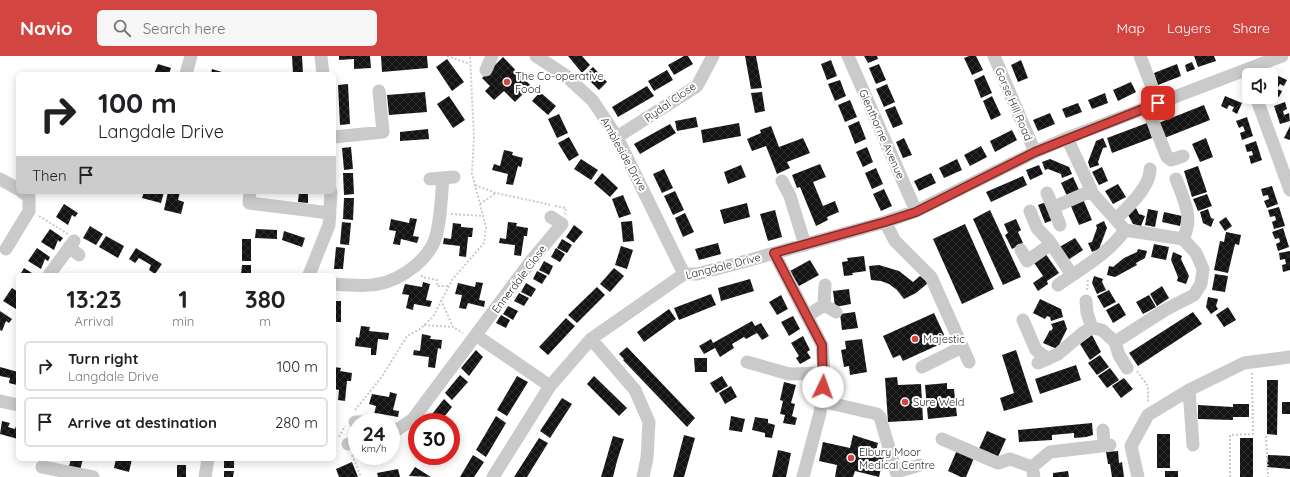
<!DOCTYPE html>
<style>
:root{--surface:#fff;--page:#f6f6f6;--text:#202124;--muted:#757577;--line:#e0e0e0;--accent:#d24541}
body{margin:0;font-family:Quicksand,sans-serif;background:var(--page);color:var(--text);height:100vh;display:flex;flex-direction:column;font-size:15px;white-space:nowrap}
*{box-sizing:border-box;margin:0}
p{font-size:13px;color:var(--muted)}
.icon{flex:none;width:22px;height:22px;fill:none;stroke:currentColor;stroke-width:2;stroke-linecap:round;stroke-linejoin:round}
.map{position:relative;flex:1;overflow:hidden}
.side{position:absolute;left:16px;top:217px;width:320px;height:188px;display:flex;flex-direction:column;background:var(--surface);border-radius:6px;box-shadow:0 2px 10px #0003}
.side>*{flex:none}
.banner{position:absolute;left:16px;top:16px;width:320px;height:122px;border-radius:6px;box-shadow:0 2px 10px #0003;background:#fff;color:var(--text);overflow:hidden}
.fabs{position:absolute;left:1242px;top:12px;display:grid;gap:8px}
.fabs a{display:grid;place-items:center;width:36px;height:36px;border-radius:6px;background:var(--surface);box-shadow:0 2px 10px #0003;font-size:20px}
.speed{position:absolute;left:348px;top:357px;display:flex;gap:8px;font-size:20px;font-weight:700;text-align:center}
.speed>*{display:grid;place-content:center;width:52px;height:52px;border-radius:50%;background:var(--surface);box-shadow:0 2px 10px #0003;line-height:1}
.speed small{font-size:10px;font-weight:400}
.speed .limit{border:6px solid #d22;background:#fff;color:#111}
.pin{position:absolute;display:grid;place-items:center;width:34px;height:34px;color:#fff;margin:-17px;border-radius:8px;box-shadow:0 2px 6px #0006}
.me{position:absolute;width:44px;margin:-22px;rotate:3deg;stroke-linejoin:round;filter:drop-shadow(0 0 3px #0008)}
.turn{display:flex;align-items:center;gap:14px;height:84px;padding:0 16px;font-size:18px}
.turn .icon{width:52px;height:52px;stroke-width:2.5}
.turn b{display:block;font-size:28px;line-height:34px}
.then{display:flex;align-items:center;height:38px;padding:0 16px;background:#0003;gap:8px;font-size:15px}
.eta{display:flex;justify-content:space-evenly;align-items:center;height:68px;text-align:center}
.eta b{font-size:24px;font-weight:800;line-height:28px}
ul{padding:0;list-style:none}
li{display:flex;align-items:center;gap:12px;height:50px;margin:0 8px 6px;padding:0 8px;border:2px solid var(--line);border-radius:6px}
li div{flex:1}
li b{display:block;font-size:15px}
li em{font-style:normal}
header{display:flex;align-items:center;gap:24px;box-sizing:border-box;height:56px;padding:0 20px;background:var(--accent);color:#fff}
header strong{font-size:19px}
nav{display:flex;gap:22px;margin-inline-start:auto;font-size:14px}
.search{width:280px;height:36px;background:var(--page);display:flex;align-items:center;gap:10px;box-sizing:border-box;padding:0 14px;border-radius:6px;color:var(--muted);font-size:15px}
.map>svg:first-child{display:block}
</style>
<header>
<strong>Navio</strong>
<div class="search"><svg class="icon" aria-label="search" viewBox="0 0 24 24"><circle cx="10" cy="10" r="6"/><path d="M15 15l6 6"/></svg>Search here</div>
<nav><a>Map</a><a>Layers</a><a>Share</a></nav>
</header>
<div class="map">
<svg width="1290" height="421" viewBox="0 0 1290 421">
<defs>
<pattern id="building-cross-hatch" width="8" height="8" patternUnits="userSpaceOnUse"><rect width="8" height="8" fill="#141414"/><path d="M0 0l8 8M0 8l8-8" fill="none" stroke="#2e2e2e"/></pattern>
</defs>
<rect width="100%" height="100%" fill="#fff"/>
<!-- building -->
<path fill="url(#building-cross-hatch)" d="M292,0H302L303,18H293Z
M339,0H370L371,12L354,13V3L339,4Z
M381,0H427L428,12L382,16Z
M568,0H582L590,9L582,17Z
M684,0H688L693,8L674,19L668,9Z
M745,0H756L762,32L751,33Z
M864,0H877L878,3L868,7Z
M969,0H976L983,14L972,19L964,2Z
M1194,0H1214L1216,5L1198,11Z
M503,1L531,30L515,46L504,35L494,44L485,35L490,30L482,22Z
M447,3L464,26L452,35L436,11Z
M831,4L837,20L827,24L821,8Z
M1021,4L1028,22L1018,26L1011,9Z
M1192,6L1195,13L1187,16L1185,9Z
M158,8L171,12L169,18H154Z
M879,8L886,24L876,28L869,12Z
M1177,8L1181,20L1158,29L1154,17Z
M593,11L607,26L599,34L584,19Z
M212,13L225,17V18H211Z
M667,14L673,24L654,35L648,25Z
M984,19L992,37L981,42L974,24Z
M1276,19L1287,24L1284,30L1280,28L1277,33L1282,35L1279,41L1271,38V30Z
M840,24L846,40L835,45L828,28Z
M1131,26L1136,36L1118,45L1113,34Z
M348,28L350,68L340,69L338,29Z
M887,28L895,46L884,51L876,33Z
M647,30L654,40L618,61L612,51Z
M425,36L427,56L389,59L387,39Z
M540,36L556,50L548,59L532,45Z
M762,36L765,55L755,57L751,37Z
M1105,37L1108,47L1092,53L1088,44Z
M449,40L465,64L453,72L437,48Z
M992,40L1001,59L991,64L983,45Z
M1225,40L1242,47L1237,58L1232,55L1234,51L1231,50L1229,49L1227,53L1221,50Z
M850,44L857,61L845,66L838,49Z
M1285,46L1287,53L1283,55L1284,59L1289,57L1290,65L1280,68L1274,50Z
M1078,47L1082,56L1066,62L1062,53Z
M1204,49L1210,64L1162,83L1156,68Z
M895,50L903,68L893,72L885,54Z
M1050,57L1055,68L1038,75L1033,64Z
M559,58L568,77L557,82L548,63Z
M696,61L698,71L677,75L675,65Z
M1247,61L1253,80L1242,84L1240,77L1245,75L1243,70L1239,72L1236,65Z
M859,65L866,83L855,88L848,70Z
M739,67L741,80L703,87L701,74Z
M1147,67L1152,82L1112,97L1107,82Z
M670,68L676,77L640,98L634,88Z
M771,70L779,91L803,82L810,97L787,106L790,112L777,118L766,90L752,95L747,83L761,77L760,74Z
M1290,70V84L1284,82Z
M428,73L429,83L400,85V76Z
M1012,74L1017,84L995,96L990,85Z
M569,81L579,99L569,105L558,87Z
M904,82L912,99L903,102L896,86Z
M1103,82L1107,91L1103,92L1098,106L1099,109L1090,112L1088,106L1096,85Z
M1206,82L1213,101L1200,106L1192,88Z
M1256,85L1262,104L1251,108L1249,100L1253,99L1252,95L1247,96L1245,89Z
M981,90L987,101L970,110L964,99Z
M351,91L353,113L344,114L342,92Z
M867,91L873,106L863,111L856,96Z
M504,94L513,96L512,99L523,102L521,111L518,110L513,129L506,128L508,118L492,114L494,108L500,110Z
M581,103L598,114L591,124L574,113Z
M957,103L962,114L944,122L939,112Z
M1050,103L1069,111L1072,118L1062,122L1061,118L1048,113L1045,114L1042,106Z
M820,108L826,121L813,126L823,150L835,145L839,156L827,161L828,164L816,170L800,131L797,132L792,119Z
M741,109L746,121L728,128L724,116Z
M1039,109L1043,118L1030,124L1026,114Z
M1198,110L1207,136L1192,141L1184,115Z
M1102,111L1108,125L1099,129L1092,116Z
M876,112L883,128L872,133L865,117Z
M664,113L673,132L662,137L653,118Z
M343,117H353L354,138L344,139Z
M602,117L618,132L610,141L594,127Z
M931,117L936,127L919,135L914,125Z
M1023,120L1027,129L991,146L986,136Z
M1073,121L1080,136L1068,142L1061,127Z
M1118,128L1126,141L1113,148L1105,135Z
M1272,130L1278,148L1267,152L1264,145L1269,143L1268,139L1263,140L1261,133Z
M884,133L892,150L881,155L873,138Z
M675,135L684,154L673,159L664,140Z
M144,136H164L161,147L142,142Z
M168,136H180L178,144L184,146L181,158L164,154Z
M299,136H308V147L298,146Z
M1207,138L1212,150L1198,155L1193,143Z
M623,139L631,158L619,162L612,143Z
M344,142H354L353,164L343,163Z
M1083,143L1092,164L1079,169L1070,148Z
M1046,146L1053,164L1045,167L1038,149Z
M747,147L750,161L724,168L720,154Z
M64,148L78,157L75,161L72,159L68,169L56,161Z
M1279,151L1285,170L1274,173L1272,166L1276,164L1275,160L1270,161L1268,154Z
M1136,152L1139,158L1145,160L1141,170L1133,168L1127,157Z
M1148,153L1158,155L1155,171L1145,169Z
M1208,153L1211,162L1214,163L1211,171L1203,167L1200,156Z
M775,154L782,181L768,185L760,158Z
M990,154L1021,221L1003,229L973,163Z
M1164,156L1182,160L1180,170L1162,166Z
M685,157L694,176L683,181L675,162Z
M1226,161L1232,170L1225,175L1219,166Z
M410,162L417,163L413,180L419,181L417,187L401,183L400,189L393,188L396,175L389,174L391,163L409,167Z
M1016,163L1021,174L1018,176L1023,187L1012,193L1005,179L1008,177L1004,168Z
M632,165L634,185L623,186L621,166Z
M1104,165L1107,172L1099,193L1092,196L1088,187L1092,186L1097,172L1096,169Z
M342,166L351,167L349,189L340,188Z
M508,166L517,167L516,170L528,172L527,180H524L521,200L514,199L515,189L499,187L500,182L506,183Z
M453,167L461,168V171L473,172L472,181H468L466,201L459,200L460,190L443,188L444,182L451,183Z
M965,168L994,233L962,248L933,183Z
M574,169L583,176L574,187L566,181Z
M90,170L103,178L96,189L83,182Z
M1283,172L1289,191L1278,195L1276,188L1280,186L1279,182L1275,183L1272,176Z
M50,173L63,182L60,186L58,184L54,194L41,186Z
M256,173L277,174V183L255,182Z
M284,175L305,182L302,191L282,184Z
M1226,176L1241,179L1239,189L1235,188L1228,217L1214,214L1220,185L1224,186Z
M106,180L124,190L118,202L99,191Z
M1075,182L1083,194L1065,206L1056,193Z
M242,183H251V205H242Z
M562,183L572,189L567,197L557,192Z
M718,187L721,198L699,204L695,193Z
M1154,188L1169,191L1166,204L1151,201Z
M621,190L633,194L627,213L615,209Z
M336,191L345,192L343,213H334Z
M37,192L50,201L48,205L45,203L41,213L28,205Z
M136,192L162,208L155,218L149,214L151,209L139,202L135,207L129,203Z
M556,192L565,198L560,206L551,201Z
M1138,193L1147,195L1145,202L1136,207L1137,209L1115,221L1107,219L1109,210L1113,211L1124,202L1137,196Z
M1290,195V214L1283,216L1282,209L1286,208L1285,203L1280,204L1279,197Z
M1173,196L1182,200L1181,203L1189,220L1186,228L1177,225L1178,221L1171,204Z
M1045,197L1059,217L1047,225L1048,228L1038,235L1033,227L1043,220L1033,205Z
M864,200L866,215L852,217L853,219L844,220L842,206L848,205L847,202Z
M810,204L819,219L799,230L790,215Z
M544,205L553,210L549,219L539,214Z
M242,209H251V219H241Z
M879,209L899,215L913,226L920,220L928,227L916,237L904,243L897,234L889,228L881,225L871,224L869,210Z
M24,212L35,219H20Z
M614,212L624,220L610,236L600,228Z
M537,215L547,220L542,228L533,223Z
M1215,218L1228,220L1225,236L1212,234Z
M1094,220L1103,223L1102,226L1106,234L1097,238L1092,227Z
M750,223L754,235L721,245L718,232Z
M423,226L430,228L426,244L432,245L430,251L414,248L413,254L406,252L409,239L402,238L405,228L422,231Z
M476,226L483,227L479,244L485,245L484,251L468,247L466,253L459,252L462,239L455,238L458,227L475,231Z
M526,227L536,233L531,241L521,236Z
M1162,230L1169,242L1157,250L1150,238Z
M597,231L605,239L577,267L568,259Z
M12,232L18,236V250L16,253L3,245Z
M849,233L851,248L835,251L833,235Z
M1109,234L1116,246L1104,252L1097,240Z
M519,237L529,242L524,250L514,245Z
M711,238L716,249L679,264L674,252Z
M781,239L788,253L777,259L769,246Z
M1149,239L1156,251L1143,258L1136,246Z
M1208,241L1218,243L1216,250L1218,253L1211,258L1206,251Z
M1040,243L1061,253L1063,261L1051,265L1050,261L1047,260L1045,263L1033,257Z
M334,245H341V266H334Z
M1119,247L1126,259L1113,267L1106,254Z
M508,250L518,255L513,264L503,258Z
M1228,251L1236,264L1224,271L1216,259Z
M669,253L676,263L644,286L637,276Z
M0,255L12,263L9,267L6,265L2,275L0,274Z
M855,256L858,272L842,274L840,258Z
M1193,256L1202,268L1138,310L1129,297Z
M934,257L947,285L903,305L900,299L893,302L883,280Z
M501,259L510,264L506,272L496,267Z
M793,260L800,273L789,280L781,266Z
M566,262L575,270L548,299L539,291Z
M1064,264L1067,273L1057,293L1043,287L1050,274L1051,275L1053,272L1051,268Z
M752,265L755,270L761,267L769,280L762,284L757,277L746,283L744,281L732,288L734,292L720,301L715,292L704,298L699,290L711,283L713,287Z
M361,270L370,271L369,275L389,277L388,284L378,283L376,299H371V292L355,290L356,281L359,282Z
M422,278L431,280L430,283L442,284L441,293L438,292L435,312L428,311L429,301L413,299L414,294L420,295Z
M1092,279L1101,296L1090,304L1080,288Z
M803,280L810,294L807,296L811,302L800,308L796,302L799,300L791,287Z
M862,283L867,316L850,319L849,310L844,311L841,294L846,293L845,285Z
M627,291L695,362L687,371L623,304L624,303L619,298Z
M476,294L483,301L469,320L461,312Z
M1016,294L1033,346L1004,355L1000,342L1014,337L1002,299Z
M1100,299L1109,311L1097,319L1088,307Z
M694,302H707V316H695Z
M1076,309L1081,324L1040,338L1035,323Z
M0,311L18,316L17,329L9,327L10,322L0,320Z
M334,311L341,312L340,315L352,317L351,325H347L345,345L338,344L339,334L334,333Z
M1110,312L1119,324L1107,332L1098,320Z
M460,319L468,326L452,344L445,337Z
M517,320L528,326L507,360L497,354Z
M594,320L627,352L619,360L587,328Z
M722,320L728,330L716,337L710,327Z
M897,321L898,329L921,328L923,364L888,366L885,322Z
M1124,322L1133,333L1121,342L1112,330Z
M1267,324H1278L1277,379L1267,378Z
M784,326L796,329L791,347L795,348L792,360L797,362L795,369L783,367L785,359L780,358L783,345L780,344Z
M947,327V333H954L957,360L928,363L925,329Z
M731,330L737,341L725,348L719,337Z
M390,336L397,338L393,354L399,355L398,361L381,358L380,364L373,363L376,350L369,348L372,338L389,341Z
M562,342L572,348L550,382L540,375Z
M444,343L452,351L440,366H433L429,362Z
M1282,346H1290V358H1282Z
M1233,348H1249V361H1233V364L1198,363V349L1233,351Z
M496,360L506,367L486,401L476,394Z
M731,360L745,363L742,376L729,374Z
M755,361L768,363V367L775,369L772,382L765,381V377L752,374Z
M2,365L10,367L8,371L15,373L16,370H18V383L0,378Z
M1092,367L1093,379L1086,381L1074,382V377L1052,379V384L1019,386L1018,374Z
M987,375L1006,383L997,403L978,395Z
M1157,378H1170V412H1157Z
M684,379L695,382L684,421H673Z
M853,379L878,387L875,398L884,400L879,421L855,415L853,421H835L837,409L819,405L823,386L850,392Z
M613,380L624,383L617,405L613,421H601Z
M539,382L548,387L527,421H514Z
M1240,382H1253V421H1240Z
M778,394L791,397L786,421H772Z
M957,394L974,402L966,421H961L948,415Z
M1118,395L1119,407L1122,406L1124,421H1112L1110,408H1108L1106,396Z
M473,399L484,406L474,421H460Z
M1268,399L1290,400V413L1267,411Z
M71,403H83L80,414L69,410Z
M116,403H132L129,416L114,412Z
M224,403H234V412H224Z
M352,406L358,421H339L336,413Z
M177,409H186V421H177Z
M415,411L431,421L409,420Z
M398,413L400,421H378L377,417Z
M224,415H234L233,421H224Z
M1068,415L1069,421H1053V417Z
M1165,415H1178V421H1165Z"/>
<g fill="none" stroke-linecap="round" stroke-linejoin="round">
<!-- path -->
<path stroke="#cacaca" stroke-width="2" stroke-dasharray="2 2" stroke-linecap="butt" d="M447,0L470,8
M475,129L496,137L551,149
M480,148L496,137
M555,150L566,152L565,158
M451,158L484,160
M39,160L68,178
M422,219V221L437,224V230H449
M1087,234L1088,223
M441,244L453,271L463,277
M424,269L453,271
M1137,315L1148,330V347
M355,354L381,322L407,280L420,273L433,261L452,224L484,187L486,171L472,118L474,81L470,0
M1266,380L1268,421
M339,381L345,370
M352,399L361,421
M1230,421V379L1253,378L1252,317"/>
<!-- minor -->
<path stroke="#cacaca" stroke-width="13" d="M321,0L323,18
M536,0L565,19L593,45L617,81L684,218
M848,0L916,155
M994,0L1035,96
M1140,0L1158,47
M486,14L492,0
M186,18L191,0
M1256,41L1290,134
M1147,51L1167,101L1171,104L1183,100
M334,81L383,76L379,35
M617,81L697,30L713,0
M1067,82L1093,138L1125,174L1183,183L1196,197L1203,213L1201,228L1194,239L1165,254L1115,286L1119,299L1127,312
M0,123L18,133
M430,123L454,121
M1176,123C1184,144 1194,162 1183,183
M782,125L790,140L805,189
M250,136L249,147L330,157
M1047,137L1060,169
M1054,151L1091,135
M1030,155L1037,172L1050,186L1072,219
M1116,163C1127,152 1151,130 1150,113
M885,166L895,185L931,221L969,306
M69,191L79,199
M6,193L29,155V140L22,136
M1021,194L1027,205L1051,188
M774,197L822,289L824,317L820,357L803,421
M49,219L74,185
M309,219L329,169L331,136
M334,228C367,231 388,232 415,210C422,204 430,195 434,186C441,169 441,141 443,122
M1058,229C1082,212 1108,198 1125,174
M1086,245L1087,257L1092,272
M824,249L836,256
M807,260L824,249L825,229
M1023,264L1036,294L1048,303
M1092,272L1102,274L1115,286
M477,280L550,330
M591,283L635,334L649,366L647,402L643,421
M747,306L789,318L824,317
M1038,307L1058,298L1084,276L1092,272
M922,311L962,291
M1189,334L1193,389
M0,345L18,349
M821,345L877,358L880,361L896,416L920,409
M355,366H364
M1103,374L1104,390
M391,378L413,363L531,205L562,168L551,161
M942,383L998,407L1010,403L1032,411
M348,388L357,386
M42,411L93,421
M205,421L208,403
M493,421L550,330L591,283L684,218H697L750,204L885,166L916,155L1035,96L1067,82L1282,0
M1034,421L1032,411L1050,396L1110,389
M1138,421L1131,390L1148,359L1189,334L1244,307L1290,301"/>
</g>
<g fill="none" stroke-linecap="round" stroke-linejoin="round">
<!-- route casing -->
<g stroke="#882d2a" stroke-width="10">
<path id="route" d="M823,331L822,289L774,197L885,166L916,156L1035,96L1158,47"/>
</g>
<!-- route -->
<use href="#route" stroke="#d24541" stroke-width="7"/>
</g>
<!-- markers -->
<g fill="#d24541" stroke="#fff" stroke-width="1.5">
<circle cx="507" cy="26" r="4"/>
<circle cx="915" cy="283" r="4"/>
<circle cx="905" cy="346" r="4"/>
<circle cx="851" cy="402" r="4"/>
</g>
<g text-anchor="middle" stroke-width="4" stroke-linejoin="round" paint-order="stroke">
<!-- poi labels -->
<g font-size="11" fill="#2d2d2d" stroke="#fff" text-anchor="start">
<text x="515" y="24">The Co-operative<tspan x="515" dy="13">Food</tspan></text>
<text x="923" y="287">Majestic</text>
<text x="913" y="350">Sure Weld</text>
<text x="859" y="400">Elbury Moor<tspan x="859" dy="13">Medical Centre</tspan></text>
</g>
<!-- street labels -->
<g font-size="11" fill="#2d2d2d" stroke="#fff">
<text transform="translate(670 46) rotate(-35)" y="4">Rydal Close</text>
<text transform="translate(1014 48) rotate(67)" y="4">Gorse Hill Road</text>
<text transform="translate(882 78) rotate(66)" y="4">Glenthorne Avenue</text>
<text transform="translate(624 98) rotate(61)" y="4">Ambleside Drive</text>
<text transform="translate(723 210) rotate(-14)" y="4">Langdale Drive</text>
<text transform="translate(519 223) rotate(-53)" y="4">Ennerdale Close</text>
</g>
</g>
</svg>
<div class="fabs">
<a><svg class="icon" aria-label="sound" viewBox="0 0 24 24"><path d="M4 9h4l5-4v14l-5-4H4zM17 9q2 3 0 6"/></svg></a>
</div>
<div class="speed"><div>24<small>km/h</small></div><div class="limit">30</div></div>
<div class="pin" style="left:1158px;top:47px;background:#d93025"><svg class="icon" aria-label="arrive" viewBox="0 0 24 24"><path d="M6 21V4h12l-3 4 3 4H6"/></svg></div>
<svg class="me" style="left:823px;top:331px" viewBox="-20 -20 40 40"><circle r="19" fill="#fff"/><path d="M0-13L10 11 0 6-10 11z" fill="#d24541"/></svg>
<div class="banner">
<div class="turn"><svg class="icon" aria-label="right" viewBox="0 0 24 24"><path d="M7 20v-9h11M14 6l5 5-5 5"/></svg><div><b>100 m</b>Langdale Drive</div></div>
<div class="then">Then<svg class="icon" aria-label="arrive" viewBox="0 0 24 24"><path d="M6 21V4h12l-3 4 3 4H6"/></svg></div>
</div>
<section class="side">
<div class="eta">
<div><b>13:23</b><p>Arrival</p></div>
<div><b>1</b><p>min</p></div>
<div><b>380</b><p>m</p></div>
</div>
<ul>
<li><svg class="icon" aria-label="right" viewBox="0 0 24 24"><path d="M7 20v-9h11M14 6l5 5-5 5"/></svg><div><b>Turn right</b><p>Langdale Drive</p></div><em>100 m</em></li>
<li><svg class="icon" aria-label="arrive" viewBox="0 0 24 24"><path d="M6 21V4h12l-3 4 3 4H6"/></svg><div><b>Arrive at destination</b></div><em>280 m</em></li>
</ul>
</section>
</div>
